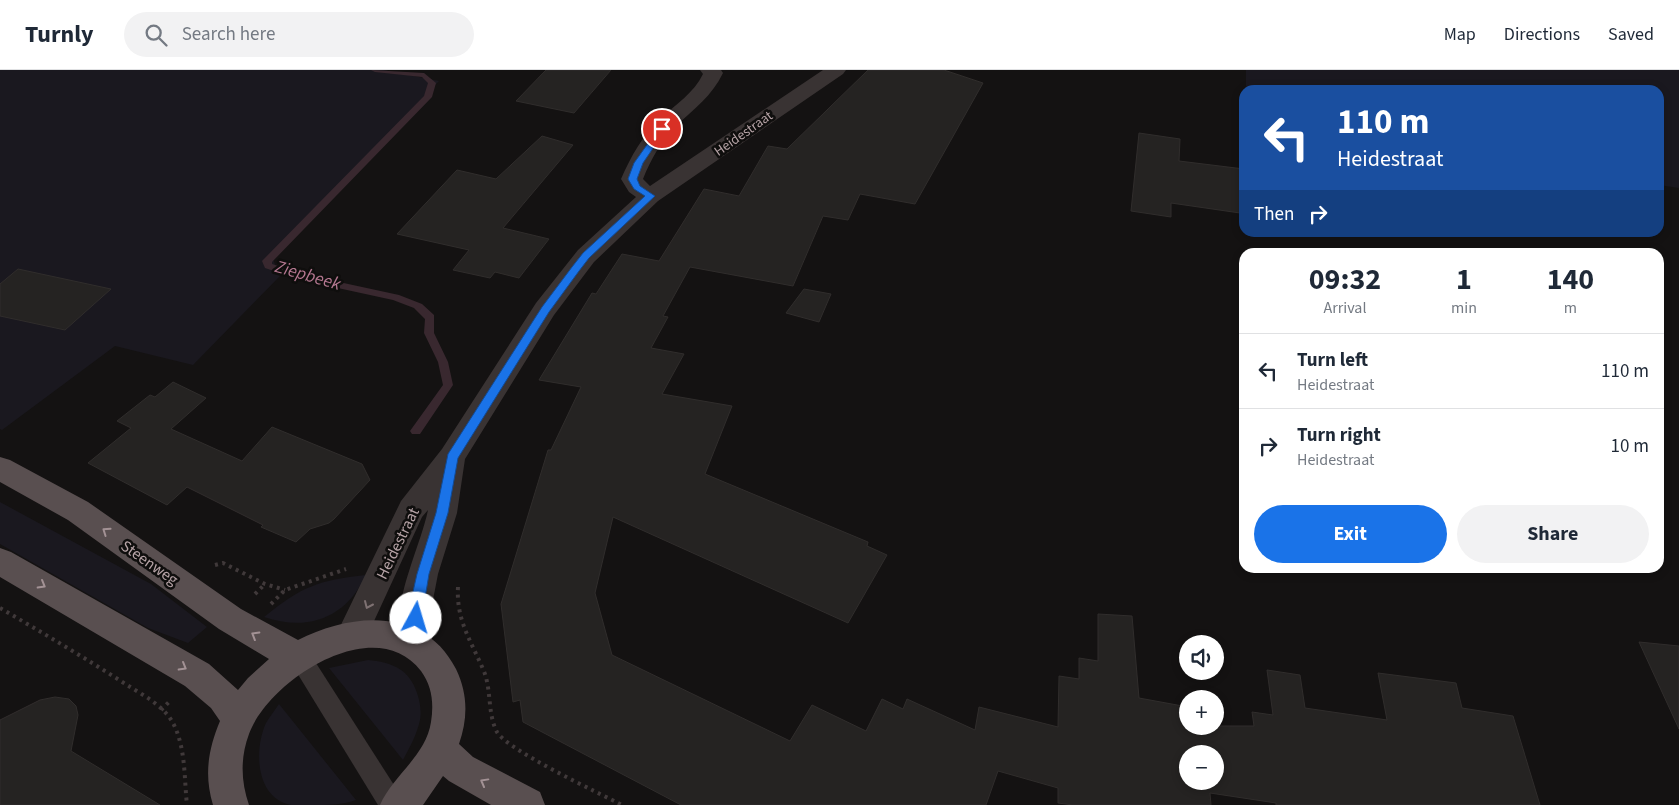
<!DOCTYPE html>
<meta charset="utf-8">
<style>
:root{--surface:#fff;--page:#f2f2f3;--text:#1f2937;--muted:#747a83;--line:#e0e1e3;--accent:#1a73e8}
body{margin:0;font-family:"Source Sans 3",sans-serif;background:var(--page);color:var(--text);height:100vh;display:flex;flex-direction:column;font-size:19px;white-space:nowrap}
*{box-sizing:border-box;margin:0}
p{font-size:16px;color:var(--muted)}
.icon{flex:none;width:28px;height:28px;fill:none;stroke:currentColor;stroke-width:2;stroke-linecap:round;stroke-linejoin:round}
.map{position:relative;flex:1;overflow:hidden}
.panel{position:absolute;left:1239px;top:178px;width:425px;height:325px;display:flex;flex-direction:column;background:var(--surface);border-radius:15px;box-shadow:0 2px 8px #0003}
.panel>*{flex:none}
.top-card{position:absolute;left:1239px;top:15px;width:425px;height:152px;border-radius:15px;box-shadow:0 2px 8px #0003;background:#1a4fa0;color:#fff;overflow:hidden}
.controls{position:absolute;left:1179px;top:565px;display:grid;gap:10px}
.controls a{display:grid;place-items:center;width:45px;height:45px;border-radius:50%;background:var(--surface);box-shadow:0 2px 8px #0003;font-size:25px}
.pin{position:absolute;display:grid;place-items:center;width:42px;height:42px;color:#fff;margin:-21px;border:2px solid #fff;border-radius:50%;box-shadow:0 1px 5px #0007}
.me{position:absolute;width:55px;margin:-28px;rotate:6deg;stroke-linejoin:round;filter:drop-shadow(0 0 4px #0008)}
.turn{display:flex;align-items:center;gap:18px;height:105px;padding:0 15px;font-size:22px}
.turn .icon{width:65px;height:65px;stroke-width:2.5}
.turn b{display:block;font-size:35px;line-height:42px}
.then{display:flex;align-items:center;height:48px;padding:0 15px;background:#0003;gap:10px;font-size:19px}
.eta{display:flex;justify-content:space-evenly;align-items:center;height:85px;text-align:center}
.eta b{font-size:30px;font-weight:700;line-height:35px}
.action{display:flex;gap:10px;margin-top:auto;padding:10px 15px}
.action a{flex:1;height:58px;border-radius:30px;background:var(--accent);color:#fff;font-size:20px;font-weight:700;line-height:58px;text-align:center}
.action a+a{background:var(--page);color:var(--text)}
ul{padding:0;list-style:none}
li{display:flex;align-items:center;gap:15px;height:75px;padding:0 15px;border-top:1px solid var(--line)}
li div{flex:1}
li b{display:block;font-size:19px}
li em{font-style:normal}
header{display:flex;align-items:center;gap:30px;box-sizing:border-box;height:70px;padding:0 25px;background:var(--surface);border-bottom:1px solid var(--line)}
header strong{font-size:24px}
nav{display:flex;gap:28px;margin-inline-start:auto;font-size:18px}
.search{width:350px;height:45px;background:var(--page);display:flex;align-items:center;gap:12px;box-sizing:border-box;padding:0 18px;border-radius:28px;color:var(--muted);font-size:19px}
.map>svg:first-child{display:block}
</style>
<header>
<strong>Turnly</strong>
<div class="search"><svg class="icon" aria-label="search" viewBox="0 0 24 24"><circle cx="10" cy="10" r="6"/><path d="M15 15l6 6"/></svg>Search here</div>
<nav><a>Map</a><a>Directions</a><a>Saved</a></nav>
</header>
<div class="map">
<svg width="1679" height="735" viewBox="0 0 1679 735">
<rect width="100%" height="100%" fill="#141212"/>
<!-- green -->
<path fill="#1a181f" d="M0,0H384L439,11L272,187L280,206L193,295L115,276L2,360L0,359Z
M1246,0H1679V118L1659,115V20H1246Z
M0,432L151,514L207,557L188,573L148,558L0,474Z
M366,505C346,548 308,562 264,547C301,517 318,510 366,505Z
M368,590C379,591 391,593 401,600C415,609 423,634 420,650C417,664 410,677 403,690L329,598Z
M279,634L356,730C341,735 329,735 314,735C306,735 298,735 291,735C255,728 254,679 266,653C270,646 275,640 279,634Z"/>
<g fill="none" stroke-linecap="round" stroke-linejoin="round">
<!-- stream -->
<path fill="#39282f" fill-rule="evenodd" d="M371,0L424,3L436,13L432,27L272,192V194L302,204L399,225L422,234L434,245V263L448,292L453,315L420,364H412L410,361L443,315L438,292L424,263L425,249L414,238L393,230L301,210L265,198L262,191L424,26L428,13L422,7L375,2Z"/>
</g>
<!-- building -->
<path fill="#252322" stroke="#302d2c" fill-rule="evenodd" d="M546,0H611L574,43L516,31Z
M868,0H944L983,13L915,134L860,124L848,150L823,146L793,216L690,197L663,246L668,247L651,278L684,284L662,324L732,336L705,404L868,472L867,476L887,485L848,553L613,447L595,523L612,585L790,671L812,635L866,661L882,629L903,639L907,629L975,660L979,637L1058,657L1059,606L1079,609V588L1098,591V544L1132,546L1139,628L1188,637V656H1254L1252,642L1273,645L1267,600L1300,605L1305,638L1387,650L1378,603L1456,613L1462,638L1513,646L1540,735H1276V733L1210,723L1211,735H1073L1058,733V718L998,701L986,735H681L523,652L520,630L513,632L501,534L548,380H551L581,317L539,310L592,223L596,224L622,184L659,191L704,119L739,126L768,76L787,79ZM1188,684H1215V711H1188Z
M1139,63L1180,69L1179,91L1244,99V141H1240V143L1171,133V147L1131,141Z
M542,66L573,75L503,158L549,169L519,208L495,202L490,208L453,200L469,180L397,164L457,100L496,109Z
M18,199L111,219L65,260L0,246V214Z
M804,219L831,224L819,252L786,243Z
M173,312L206,328L171,359L242,391L272,357L362,394L370,410L334,449L329,453L310,459L296,472L261,457L263,455L187,417L167,435L88,393L131,358L117,351L150,325L155,327Z
M1639,572L1679,576V659Z
M55,627L69,629L76,636L78,645L71,681L160,735H0V650L40,630Z"/>
<g fill="none" stroke-linecap="round" stroke-linejoin="round">
<!-- path -->
<path stroke="#40393a" stroke-width="4" stroke-dasharray="3 4.5" stroke-linecap="butt" d="M215,495L223,493L265,514L285,520
M458,517C456,550 471,571 483,599C492,619 487,643 497,662C507,680 599,723 622,735
M255,524L265,514
M271,534L285,520L346,499
M0,538C43,563 85,588 127,615C143,625 164,636 173,653C186,678 184,708 187,735
M161,640L171,630"/>
<!-- lane -->
<path fill="#393333" fill-rule="evenodd" d="M299,576L307,579L401,726L404,735H378L291,593L288,586L291,579Z"/>
<!-- street -->
<path fill="#393333" fill-rule="evenodd" d="M700,0H721L723,3C712,26 694,39 676,56C661,71 651,89 643,109L650,116L823,0H846L843,4L658,131L594,192L554,245L465,389L457,443L438,504L432,535V575L427,586L416,590L405,586C385,542 419,483 428,440L422,447L363,575L352,580L341,575L336,565L401,431L442,379L536,233L578,180L636,127L629,122L621,109C631,86 643,65 661,48C676,34 694,23 703,4Z"/>
<!-- primary -->
<path fill="#594f50" fill-rule="evenodd" d="M0,387L10,390L88,432L241,539L298,570C352,542 425,537 456,599C468,624 468,648 459,674L473,687L540,722L545,735H491L449,711L443,706L423,735H380C393,705 426,686 431,652C434,633 432,616 421,601C375,541 269,610 249,664C240,688 241,712 249,735H213C204,705 208,680 220,651L211,638L185,616L0,507V478L11,482L209,594L238,620L248,608L269,589L219,559L68,450L0,412Z"/>
</g>
<!-- one-way arrows -->
<defs><path id="oneway-chevron" d="M-2-3.5L2.5 0L-2 3.5" fill="none" stroke-width="1.6" stroke-linecap="round" stroke-linejoin="round" transform="scale(1.25)"/></defs>
<g stroke="#a39295">
<use href="#oneway-chevron" transform="translate(106 461) rotate(-145)"/>
<use href="#oneway-chevron" transform="translate(42 515) rotate(30)"/>
<use href="#oneway-chevron" transform="translate(255 565) rotate(-149)"/>
<use href="#oneway-chevron" transform="translate(183 597) rotate(30)"/>
<use href="#oneway-chevron" transform="translate(484 712) rotate(-151)"/>
</g>
<use stroke="#7e7172" href="#oneway-chevron" transform="translate(368 535) rotate(114)"/>
<!-- route -->
<path fill="#1a73e8" stroke="#114b97" d="M659,58L666,59L643,93L637,109L640,116L655,126L589,188L579,201L549,242L458,388L448,443L429,504L421,552L416,554L411,552L410,548V535L417,504L436,443L448,384L542,237L572,197L583,183L645,126L634,119L628,109L634,93Z"/>
<g text-anchor="middle" stroke-width="5" stroke-linejoin="round" paint-order="stroke">
<!-- far-street labels -->
<g font-size="14" fill="#b6a3a6" stroke="#0f0e0d">
<text transform="translate(743 63) rotate(-35)" y="5">Heidestraat</text>
</g>
<!-- street labels -->
<g font-size="16" fill="#b6a3a6" stroke="#0f0e0d">
<text transform="translate(397 473) rotate(-64)" y="6">Heidestraat</text>
<text transform="translate(150 492) rotate(35)" y="6">Steenweg</text>
</g>
<!-- water labels -->
<g font-size="18" font-style="italic" fill="#b47790" stroke="#0f0e0d">
<text transform="translate(308 205) rotate(16)" y="6">Ziepbeek</text>
</g>
</g>
</svg>
<div class="controls">
<a><svg class="icon" aria-label="sound" viewBox="0 0 24 24"><path d="M4 9h4l5-4v14l-5-4H4zM17 9q2 3 0 6"/></svg></a>
<a>+</a>
<a>−</a>
</div>
<div class="pin" style="left:662px;top:59px;background:#d93025"><svg class="icon" aria-label="arrive" viewBox="0 0 24 24"><path d="M6 21V4h12l-3 4 3 4H6"/></svg></div>
<svg class="me" style="left:416px;top:548px" viewBox="-20 -20 40 40"><circle r="19" fill="#fff"/><path d="M0-13L10 11 0 6-10 11z" fill="#1a73e8"/></svg>
<div class="top-card">
<div class="turn"><svg class="icon" aria-label="left" viewBox="0 0 24 24"><path d="M17 20v-9H6M10 6l-5 5 5 5"/></svg><div><b>110 m</b>Heidestraat</div></div>
<div class="then">Then<svg class="icon" aria-label="right" viewBox="0 0 24 24"><path d="M7 20v-9h11M14 6l5 5-5 5"/></svg></div>
</div>
<section class="panel">
<div class="eta">
<div><b>09:32</b><p>Arrival</p></div>
<div><b>1</b><p>min</p></div>
<div><b>140</b><p>m</p></div>
</div>
<ul>
<li><svg class="icon" aria-label="left" viewBox="0 0 24 24"><path d="M17 20v-9H6M10 6l-5 5 5 5"/></svg><div><b>Turn left</b><p>Heidestraat</p></div><em>110 m</em></li>
<li><svg class="icon" aria-label="right" viewBox="0 0 24 24"><path d="M7 20v-9h11M14 6l5 5-5 5"/></svg><div><b>Turn right</b><p>Heidestraat</p></div><em>10 m</em></li>
</ul>
<div class="action"><a>Exit</a><a>Share</a></div>
</section>
</div>
